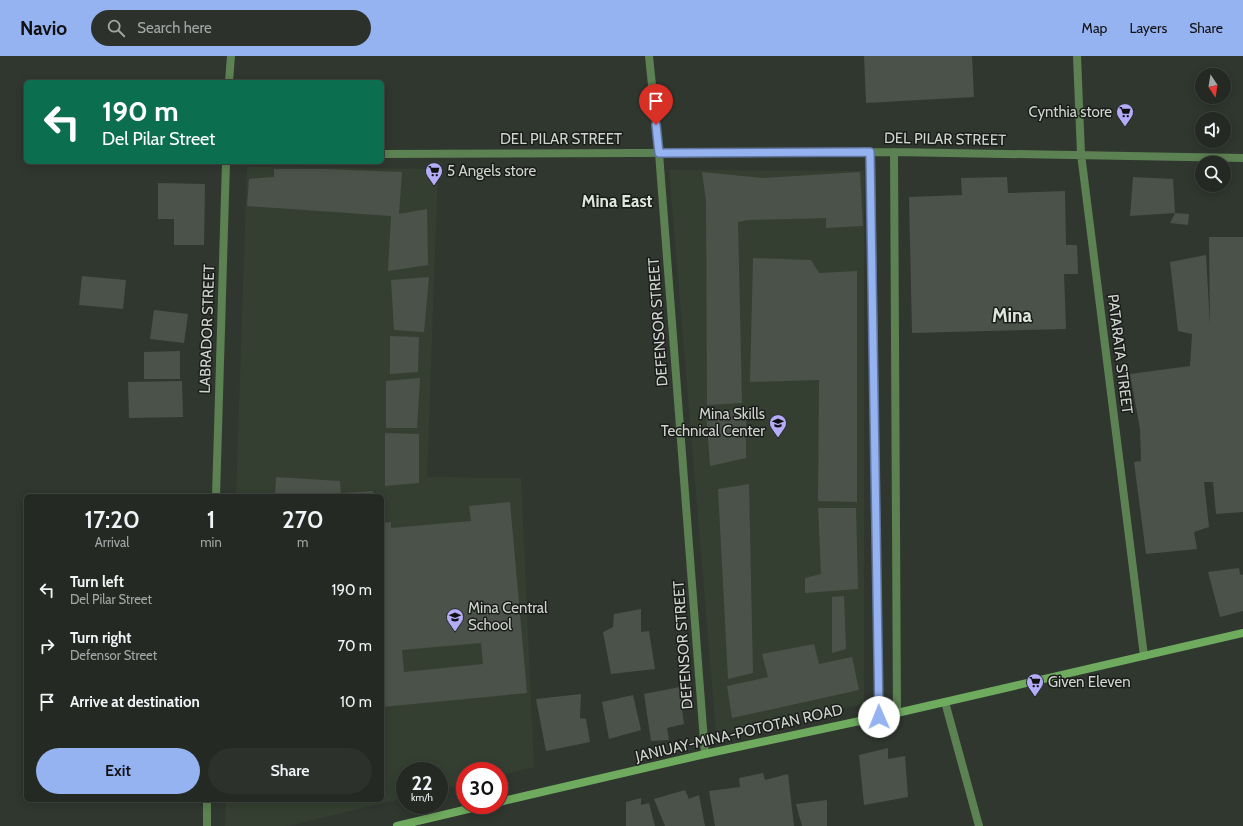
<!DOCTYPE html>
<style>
:root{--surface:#242923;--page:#2c312b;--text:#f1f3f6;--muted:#a3a6a6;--line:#414541;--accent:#95b2f1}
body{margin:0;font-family:Cabin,sans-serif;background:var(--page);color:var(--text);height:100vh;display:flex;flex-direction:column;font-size:15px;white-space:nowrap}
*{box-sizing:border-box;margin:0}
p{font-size:13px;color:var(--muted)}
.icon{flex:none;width:22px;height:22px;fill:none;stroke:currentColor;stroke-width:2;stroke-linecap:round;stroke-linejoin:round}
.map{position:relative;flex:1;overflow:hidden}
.sheet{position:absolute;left:24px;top:438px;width:360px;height:308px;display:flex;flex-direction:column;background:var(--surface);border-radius:6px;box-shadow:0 2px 10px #0003,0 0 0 1px var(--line)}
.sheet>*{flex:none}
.guide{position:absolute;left:24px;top:24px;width:360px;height:84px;border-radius:6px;box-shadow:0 2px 10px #0003,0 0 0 1px var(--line);background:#0b6e4f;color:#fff;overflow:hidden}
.needle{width:26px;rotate:168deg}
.fabs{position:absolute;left:1195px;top:12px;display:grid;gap:8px}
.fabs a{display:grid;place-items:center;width:36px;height:36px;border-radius:50%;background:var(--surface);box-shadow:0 2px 10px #0003,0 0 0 1px var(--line);font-size:20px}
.speed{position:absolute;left:396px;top:706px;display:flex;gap:8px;font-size:20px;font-weight:700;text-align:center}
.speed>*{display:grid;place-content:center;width:52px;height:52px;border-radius:50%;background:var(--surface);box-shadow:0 2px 10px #0003,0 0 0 1px var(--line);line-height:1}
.speed small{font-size:10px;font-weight:400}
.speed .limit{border:6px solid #d22;background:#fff;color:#111}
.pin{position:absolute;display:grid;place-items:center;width:34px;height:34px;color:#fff;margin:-41px -17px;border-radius:50% 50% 50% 0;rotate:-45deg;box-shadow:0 0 4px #0007}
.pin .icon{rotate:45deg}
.me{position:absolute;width:44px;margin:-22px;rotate:359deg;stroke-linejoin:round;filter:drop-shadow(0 0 3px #0008)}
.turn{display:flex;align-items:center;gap:14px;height:84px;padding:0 12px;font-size:18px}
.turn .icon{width:52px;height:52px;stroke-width:2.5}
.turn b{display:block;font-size:28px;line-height:34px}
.eta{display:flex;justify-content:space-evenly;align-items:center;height:68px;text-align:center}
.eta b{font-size:24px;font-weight:600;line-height:28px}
.primary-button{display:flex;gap:8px;margin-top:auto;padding:8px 12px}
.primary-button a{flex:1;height:46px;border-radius:24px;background:var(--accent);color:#111;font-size:16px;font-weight:600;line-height:46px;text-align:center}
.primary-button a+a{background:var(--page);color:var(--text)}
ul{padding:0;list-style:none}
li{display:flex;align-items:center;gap:12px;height:56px;padding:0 12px}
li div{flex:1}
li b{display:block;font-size:15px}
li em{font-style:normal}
header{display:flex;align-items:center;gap:24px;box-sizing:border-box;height:56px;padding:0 20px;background:var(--accent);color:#111}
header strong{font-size:19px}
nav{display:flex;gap:22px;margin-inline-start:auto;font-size:14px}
.search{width:280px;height:36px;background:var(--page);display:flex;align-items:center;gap:10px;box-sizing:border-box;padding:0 14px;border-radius:22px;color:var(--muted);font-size:15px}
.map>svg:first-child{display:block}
</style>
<header>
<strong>Navio</strong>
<div class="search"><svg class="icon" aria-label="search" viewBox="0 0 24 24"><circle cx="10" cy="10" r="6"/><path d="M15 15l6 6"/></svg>Search here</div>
<nav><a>Map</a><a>Layers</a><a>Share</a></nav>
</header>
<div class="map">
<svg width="1243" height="770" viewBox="0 0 1243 770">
<rect width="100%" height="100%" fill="#30372f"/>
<!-- built -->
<path fill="#343f31" d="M247,111L438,113L427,421L521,422L534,711L499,720V715H465V728L439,734V715H405V742L287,770H225L226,744H382V440H236Z
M669,114L864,115V648L716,678Z"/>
<!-- building -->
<path fill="#4b5249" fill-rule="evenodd" d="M864,0H972L974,41L866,47Z
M274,113H325L402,116L399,158L427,153L428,209L388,215L391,160L247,150L249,123L274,121Z
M702,116L763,122L860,116L863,170L826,172V162L748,164L738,166L742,347L707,349L706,145Z
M1007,121L1008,137L1065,135L1066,189H1077L1078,218H1064L1066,273L912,277L909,141L962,139L961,122Z
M1133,121L1173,123L1175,157L1130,160Z
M158,127L205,128L204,189H174V163H158Z
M1175,157L1189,158L1188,169L1170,167Z
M1209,181H1243V456L1216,458L1213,426H1204L1209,471L1194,476L1197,493L1146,498L1134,406L1141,405L1140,373L1130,318L1190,310L1192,278L1178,275L1170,206L1206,199L1210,270Z
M753,202L811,204L819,217L857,215V446L818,445L819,324L750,326Z
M82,220L126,224L123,253L79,249Z
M429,221L424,276L394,274L391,224Z
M154,254L188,258L184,287L150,283Z
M390,280L419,281L418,316L390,318Z
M180,295V323H144V296Z
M420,322L417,372H386V325Z
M182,325L183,361L129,362L128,326Z
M746,353V402L710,410L706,356Z
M385,377L419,378V427L385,430Z
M276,421L340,425L341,440H275Z
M749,428L753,617L728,623L718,433Z
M373,435V440H341V437Z
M510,446L527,637L382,651V467L391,466V472L471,465L469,450ZM481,587L483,608L404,616L402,594Z
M818,452H856L858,533L805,537V522L821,518Z
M1239,512L1240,518L1243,519V555L1220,561L1208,516Z
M844,540L846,593L832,597V541Z
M641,553V576L649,575L655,613L611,618L603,576L613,571L614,558Z
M814,588L819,608L852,601L859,634L732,662L727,630L768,621L762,598Z
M685,630L690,649L682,653L684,668L667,672L669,684L651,685L644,638Z
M581,638L580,662L586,663L590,686L546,695L536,643Z
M633,639L641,674L609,683L602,646Z
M888,692V703L905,700L908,741L864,749L859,699Z
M763,717L765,724L788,718L794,770H715L709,735L740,731L739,722Z
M685,734L689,743L699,739L705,770H665L654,743Z
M641,742V749L649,747L655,770H626V746Z
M827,744V770H802L796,748Z"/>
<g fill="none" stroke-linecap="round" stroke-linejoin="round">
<!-- street -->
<path stroke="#5c8152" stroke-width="8" d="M649,0L659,97L705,698
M1077,0L1081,98L1144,600
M229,26L231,0
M871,96L879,661
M894,96L897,657
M382,98L894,96L1243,102
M216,440L226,106
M945,646L979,770
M207,770V744"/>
<!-- secondary -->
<path stroke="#6fab5f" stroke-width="8" d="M499,746L705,698L897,657L1243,577
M397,770L485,749"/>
</g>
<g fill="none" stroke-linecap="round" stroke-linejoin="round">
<!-- route casing -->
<g stroke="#61749d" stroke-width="10">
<path id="route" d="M656,69L659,97L870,96L879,661"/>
</g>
<!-- route -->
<use href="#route" stroke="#95b2f1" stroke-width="7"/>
</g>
<!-- icons -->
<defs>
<g id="supermarket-pin" transform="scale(0.9)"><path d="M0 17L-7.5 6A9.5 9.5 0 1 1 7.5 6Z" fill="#b5acf8" stroke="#1a1d1a"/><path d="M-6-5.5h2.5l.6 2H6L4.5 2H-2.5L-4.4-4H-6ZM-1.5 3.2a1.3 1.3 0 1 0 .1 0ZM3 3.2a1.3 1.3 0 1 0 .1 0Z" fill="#111"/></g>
<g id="school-pin" transform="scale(0.9)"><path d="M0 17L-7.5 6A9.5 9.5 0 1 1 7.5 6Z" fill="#b5acf8" stroke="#1a1d1a"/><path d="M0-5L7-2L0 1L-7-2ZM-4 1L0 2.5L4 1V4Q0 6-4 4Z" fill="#111"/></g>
</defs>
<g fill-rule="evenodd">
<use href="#supermarket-pin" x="1125" y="56"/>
<use href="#supermarket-pin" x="434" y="115"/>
<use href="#school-pin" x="778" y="367"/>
<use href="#school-pin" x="455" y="561"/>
<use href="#supermarket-pin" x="1035" y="626"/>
</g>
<g text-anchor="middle" stroke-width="3" stroke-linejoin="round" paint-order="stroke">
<!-- poi labels -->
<g font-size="15" fill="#d0d4cf" stroke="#1a1d1a" text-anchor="start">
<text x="1112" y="61" text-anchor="end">Cynthia store</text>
<text x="447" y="120">5 Angels store</text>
<text x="765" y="363" text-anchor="end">Mina Skills<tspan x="765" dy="17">Technical Center</tspan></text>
<text x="468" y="557">Mina Central<tspan x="468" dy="17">School</tspan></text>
<text x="1048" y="631">Given Eleven</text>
</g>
<!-- street labels -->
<g font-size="15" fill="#d0d4cf" stroke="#1a1d1a">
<text x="561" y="88">DEL PILAR STREET</text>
<text transform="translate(945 83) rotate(1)" y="5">DEL PILAR STREET</text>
<text transform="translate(658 266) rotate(-94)" y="5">DEFENSOR STREET</text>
<text transform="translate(207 273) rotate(-88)" y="5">LABRADOR STREET</text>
<text transform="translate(1120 298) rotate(83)" y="5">PATARATA STREET</text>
<text transform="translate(683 589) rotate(-94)" y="5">DEFENSOR STREET</text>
<text transform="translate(739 677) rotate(-13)" y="5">JANIUAY-MINA-POTOTAN ROAD</text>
</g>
<!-- quarter labels -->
<g font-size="17" font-weight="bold" fill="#dfe7dc" stroke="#1a1d1a">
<text x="617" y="151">Mina East</text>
</g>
<!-- district labels -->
<g font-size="19" font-weight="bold" fill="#dfe7dc" stroke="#1a1d1a">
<text x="1012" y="266">Mina</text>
</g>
</g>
</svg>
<div class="fabs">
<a><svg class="needle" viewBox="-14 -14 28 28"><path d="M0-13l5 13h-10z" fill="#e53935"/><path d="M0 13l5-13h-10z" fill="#a3a6a6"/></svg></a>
<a><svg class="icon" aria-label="sound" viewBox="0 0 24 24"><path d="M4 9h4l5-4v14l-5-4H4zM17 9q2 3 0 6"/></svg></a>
<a><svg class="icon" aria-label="search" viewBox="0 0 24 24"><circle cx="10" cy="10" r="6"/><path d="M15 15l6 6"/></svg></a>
</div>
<div class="speed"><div>22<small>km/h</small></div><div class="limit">30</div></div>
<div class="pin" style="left:656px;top:69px;background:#d93025"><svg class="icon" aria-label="arrive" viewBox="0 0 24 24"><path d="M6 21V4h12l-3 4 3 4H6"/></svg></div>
<svg class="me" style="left:879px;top:661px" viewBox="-20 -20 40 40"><circle r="19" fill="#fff"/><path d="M0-13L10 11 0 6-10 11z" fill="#95b2f1"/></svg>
<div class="guide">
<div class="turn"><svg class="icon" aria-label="left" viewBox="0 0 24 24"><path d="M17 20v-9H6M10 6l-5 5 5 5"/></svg><div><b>190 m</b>Del Pilar Street</div></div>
</div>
<section class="sheet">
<div class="eta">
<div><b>17:20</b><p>Arrival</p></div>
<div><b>1</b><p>min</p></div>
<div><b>270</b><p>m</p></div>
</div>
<ul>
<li><svg class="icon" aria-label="left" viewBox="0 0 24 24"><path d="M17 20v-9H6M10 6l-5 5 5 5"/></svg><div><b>Turn left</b><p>Del Pilar Street</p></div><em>190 m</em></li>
<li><svg class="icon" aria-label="right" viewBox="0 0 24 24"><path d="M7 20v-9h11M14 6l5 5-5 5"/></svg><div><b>Turn right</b><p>Defensor Street</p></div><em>70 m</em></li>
<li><svg class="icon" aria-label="arrive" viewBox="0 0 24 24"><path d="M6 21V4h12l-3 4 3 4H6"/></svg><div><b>Arrive at destination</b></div><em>10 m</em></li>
</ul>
<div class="primary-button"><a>Exit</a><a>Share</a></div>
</section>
</div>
